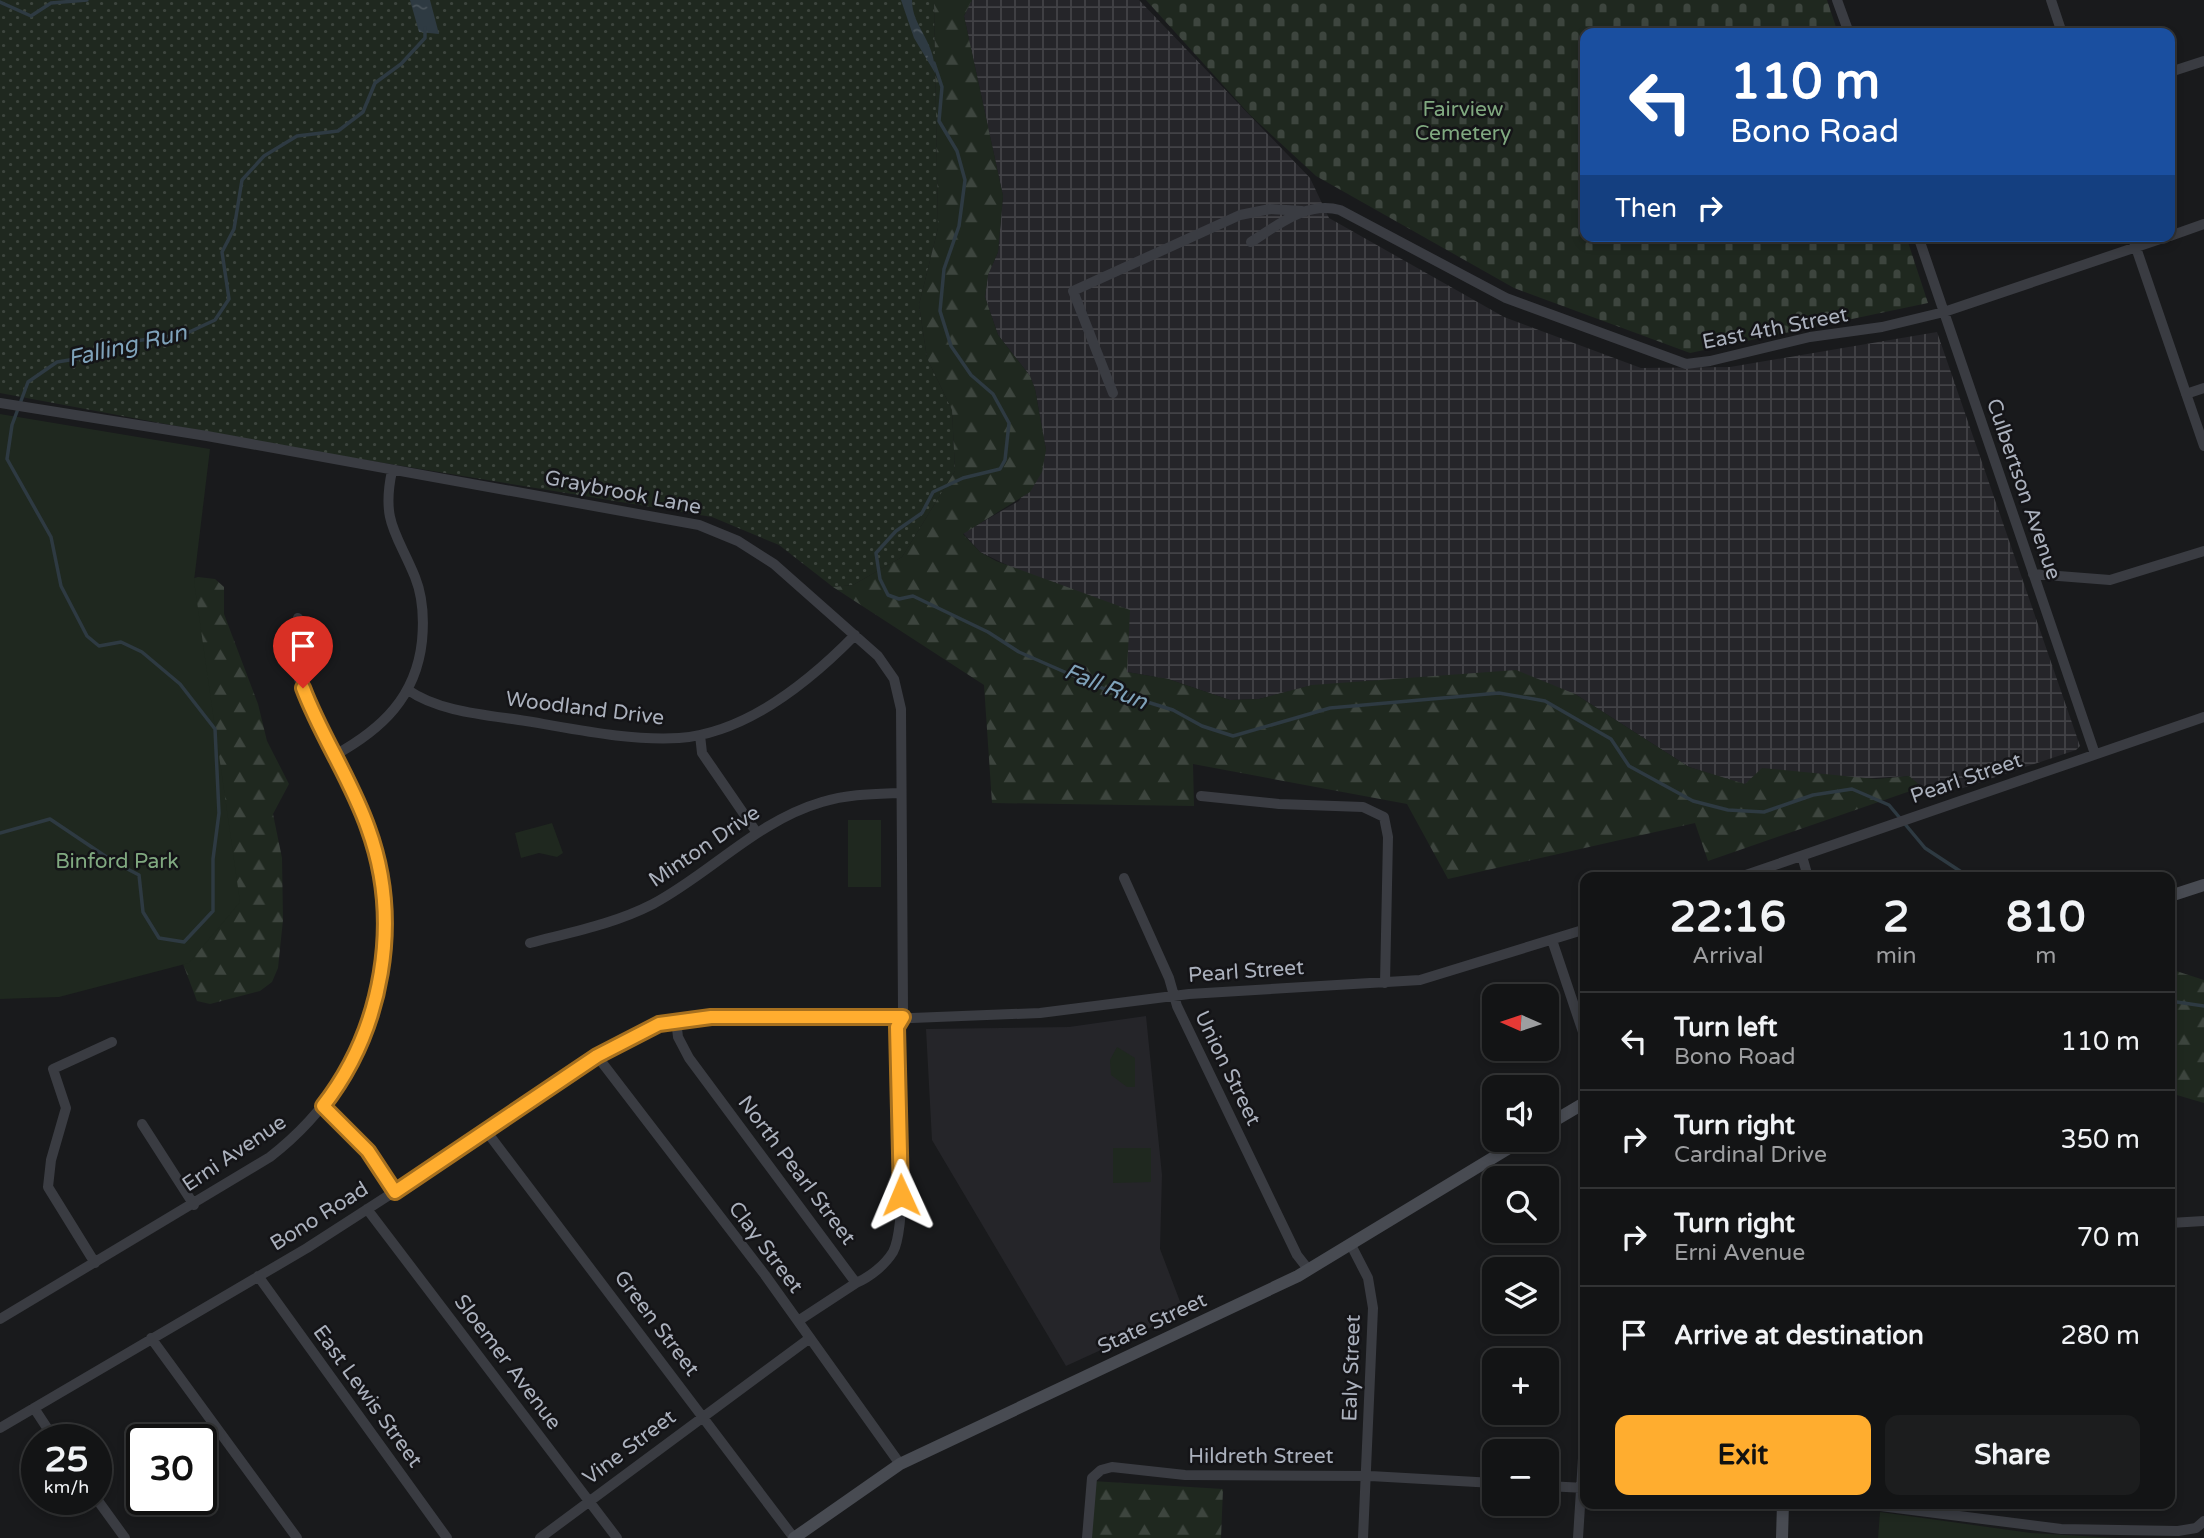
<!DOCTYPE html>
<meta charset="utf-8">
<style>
:root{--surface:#131415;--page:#1c1d1e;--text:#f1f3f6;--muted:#9d9ea0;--line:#323334;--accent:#ffad2f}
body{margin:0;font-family:"Varela Round",sans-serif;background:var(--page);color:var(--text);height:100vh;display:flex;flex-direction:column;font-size:26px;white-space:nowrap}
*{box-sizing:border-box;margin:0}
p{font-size:23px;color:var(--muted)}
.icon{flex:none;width:38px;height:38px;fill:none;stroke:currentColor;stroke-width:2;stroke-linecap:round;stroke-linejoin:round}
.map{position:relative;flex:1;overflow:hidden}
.drawer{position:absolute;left:1580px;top:872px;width:595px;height:637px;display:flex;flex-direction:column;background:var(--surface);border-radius:14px;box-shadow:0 4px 10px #0003,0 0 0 2px var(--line)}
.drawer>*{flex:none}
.top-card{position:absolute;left:1580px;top:28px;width:595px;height:214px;border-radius:14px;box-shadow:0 4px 10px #0003,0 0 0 2px var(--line);background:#1a4fa0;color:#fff;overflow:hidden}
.needle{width:46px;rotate:273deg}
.buttons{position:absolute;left:1482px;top:984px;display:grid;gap:14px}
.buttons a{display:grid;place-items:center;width:77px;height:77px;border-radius:14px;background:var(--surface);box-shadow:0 4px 10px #0003,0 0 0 2px var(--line);font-size:35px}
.speed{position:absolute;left:21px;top:1424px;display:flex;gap:14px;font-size:35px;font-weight:700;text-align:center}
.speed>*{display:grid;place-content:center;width:91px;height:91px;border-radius:50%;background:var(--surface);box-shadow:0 4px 10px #0003,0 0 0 2px var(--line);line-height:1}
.speed small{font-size:18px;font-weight:400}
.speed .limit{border:4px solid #111;border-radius:10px;background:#fff;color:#111}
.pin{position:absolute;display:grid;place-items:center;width:60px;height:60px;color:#fff;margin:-72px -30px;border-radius:50% 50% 50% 0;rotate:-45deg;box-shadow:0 0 7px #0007}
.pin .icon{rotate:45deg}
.me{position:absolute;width:77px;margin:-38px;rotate:359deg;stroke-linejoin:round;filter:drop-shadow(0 0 5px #0008)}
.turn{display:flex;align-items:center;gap:24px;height:147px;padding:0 35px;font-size:32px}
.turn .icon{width:91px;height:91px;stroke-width:2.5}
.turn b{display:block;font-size:49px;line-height:60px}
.then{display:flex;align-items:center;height:66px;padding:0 35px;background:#0003;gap:14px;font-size:26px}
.eta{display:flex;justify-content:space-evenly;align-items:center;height:119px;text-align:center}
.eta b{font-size:42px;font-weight:700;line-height:49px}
.cta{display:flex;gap:14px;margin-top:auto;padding:14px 35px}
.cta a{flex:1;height:80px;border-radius:14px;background:var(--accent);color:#111;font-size:28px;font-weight:700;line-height:80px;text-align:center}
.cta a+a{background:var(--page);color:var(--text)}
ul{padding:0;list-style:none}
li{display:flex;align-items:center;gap:21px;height:98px;padding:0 35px;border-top:2px solid var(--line)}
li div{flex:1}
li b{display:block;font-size:26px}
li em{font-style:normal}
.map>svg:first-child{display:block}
</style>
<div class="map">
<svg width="2204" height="1538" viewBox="0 0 2204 1538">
<defs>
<pattern id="industrial-grid" width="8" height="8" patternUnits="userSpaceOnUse" patternTransform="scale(1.75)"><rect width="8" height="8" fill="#252529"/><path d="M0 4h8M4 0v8" fill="none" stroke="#424246"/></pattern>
<pattern id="grass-dots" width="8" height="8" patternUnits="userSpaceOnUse" patternTransform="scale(1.75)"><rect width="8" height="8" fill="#1f281f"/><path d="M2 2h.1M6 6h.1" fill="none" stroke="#3d453e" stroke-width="1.8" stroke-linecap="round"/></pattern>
<pattern id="forest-firs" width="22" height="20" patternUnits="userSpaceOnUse" patternTransform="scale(1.75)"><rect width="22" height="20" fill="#1f281f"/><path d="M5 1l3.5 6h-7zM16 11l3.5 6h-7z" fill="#3d453e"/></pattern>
<pattern id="cemetery-stones" width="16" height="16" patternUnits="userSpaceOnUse" patternTransform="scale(1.75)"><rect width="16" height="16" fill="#1f281f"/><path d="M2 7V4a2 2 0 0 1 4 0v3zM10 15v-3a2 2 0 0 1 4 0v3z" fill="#3d453e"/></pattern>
<pattern id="water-ripples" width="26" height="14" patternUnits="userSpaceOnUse" patternTransform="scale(1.75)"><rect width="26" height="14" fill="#2e3a42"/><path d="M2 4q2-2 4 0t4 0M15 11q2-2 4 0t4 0" fill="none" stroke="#4a545b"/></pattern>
</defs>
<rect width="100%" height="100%" fill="#191a1c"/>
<!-- built -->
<path fill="#252529" d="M1146,1016L1162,1175L1160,1249L1184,1312L1066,1366L932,1140L926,1029L1069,1027Z"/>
<!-- industrial -->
<path fill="url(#industrial-grid)" d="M972,0H1139L1310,178L1329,218L1504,317L1641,368L1730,367L1937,332L2080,746L2076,750L1960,789L1957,781L1922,787L1908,776L1745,785L1689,767L1575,694L1313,685L1259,699L1230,700L1168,679L1127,672L1011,567L980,552L963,533L1019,501L1046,450L1035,389L1030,376L998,335L985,297L988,275L998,252L1003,196L964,16Z"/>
<!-- grass -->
<path fill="url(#grass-dots)" d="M0,0H934L938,228L919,305L927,358L952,410L955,471L902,557L853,585L833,587L779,545L712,517L299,449L0,393Z"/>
<!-- forest -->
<path fill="url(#forest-firs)" d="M934,0H972L964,16L1003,196L998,252L988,275L985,297L998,335L1030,376L1035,389L1046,450L1042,472L1030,492L963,534L980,552L996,561L1130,610L1127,672L1168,679L1230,700L1259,699L1312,685L1516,670L1575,694L1689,767L1745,784L1762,768L1876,779L1909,776L1922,787L1708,861L1695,823L1448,879L1407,804L1193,764L1194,806L992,803L984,685L833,587L853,585L902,557L955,471L952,410L927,358L919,305L938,228Z
M198,577L215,579L224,587V614L258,704L267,741L289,784L273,814L282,858L283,920L278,968L272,982L260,991L210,1004L197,1001L180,956L182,582Z
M2170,969L2204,980V1103L2170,1093Z
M1092,1481L1223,1489L1221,1538H1090Z"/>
<!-- cemetery -->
<path fill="url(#cemetery-stones)" d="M1146,0H1827L1838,33H1586V236H1906L1928,303L1690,353L1514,288L1316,176L1250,115Z"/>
<!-- park -->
<path fill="#1f281f" d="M0,414L210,449L194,581L240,902L189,963L59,997L0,999Z
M848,820H881V887H848Z
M552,823L563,853L557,857L539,853L521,858L515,833Z
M1117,1047L1135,1058V1087H1127L1111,1075L1110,1060Z
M1113,1148H1151V1182L1113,1183Z
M1880,1512L2031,1533L2117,1538H1878Z"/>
<!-- water -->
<path fill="url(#water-ripples)" d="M410,0H430L439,34L419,32Z
M912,0C912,27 935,40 935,73L914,38L901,0Z"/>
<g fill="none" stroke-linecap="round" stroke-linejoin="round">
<!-- stream -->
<path stroke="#2e3a42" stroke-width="3.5" d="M0,2L31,16L51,3L87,0
M934,63L942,87L939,121L957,151L965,180L959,226L944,269L940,311L951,346L971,375L993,394L1009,423L1005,460L1000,469L963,478L933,492L922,513L896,531L876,553L880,579L888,595L899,599L913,596L988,632L1019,652L1099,687L1173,710L1202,726L1233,736L1330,708L1499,693L1545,701L1611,739L1629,766L1693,801L1728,810L1764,812L1813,795L1852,789L1889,805L1925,848L1969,877
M0,833L50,819L114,862L139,875L143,912L159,938L184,942L213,911V859L219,813L215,729L180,684L142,652L121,642L99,646L87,636L61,586L51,537L7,459L12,425L28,382L57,362L88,357L128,342L185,334L215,320L229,299L222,252L234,229L242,180L264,156L297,136L338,131L363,112L375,83L401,64L425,38V28
M2170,1001L2204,1006"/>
<!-- street -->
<path stroke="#3a3c42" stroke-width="10" d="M1837,0L1849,33
M2051,0L2062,33
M2170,72L2204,61
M1918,236L2095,754
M2132,236L2204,446
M2170,236L2204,224
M1251,242C1278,225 1306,201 1340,210L1506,298L1686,364L1710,361L1810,337L1882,327L1944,312L2169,236
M1113,393L1073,291L1240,215L1270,209L1302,211
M2186,394L2204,388
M0,403L207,436L699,525L738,541L774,564L878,656L894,679L901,709L903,1009L897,1027C898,1072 910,1220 893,1252C885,1265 870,1277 856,1283
M2033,574L2110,580L2204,551
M408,690C439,712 488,715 526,721C575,729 629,741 679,738C747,733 809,682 855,635
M700,735L702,753L757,833
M335,755C382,729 416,697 422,641C424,620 423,597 415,577C397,533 381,522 392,471
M1201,796L1279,804L1363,807L1384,817L1388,837L1385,983
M1802,856L1808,877
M1740,877L2204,717
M1124,878L1169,978L1177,1006L1297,1255L1308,1269
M1552,940L1586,1041
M530,943C572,932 614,924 653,904C711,873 757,821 822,802C848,794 874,794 901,793
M676,1020L678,1037L689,1058L856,1283L798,1321
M597,1056L765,1275L900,1464
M323,1106L368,1151L395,1192
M142,1124L194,1205
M487,1132L794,1538
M367,1209L617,1538
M2170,1223L2204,1221
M1351,1245L1368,1278L1373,1308L1363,1538
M95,1263L48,1187L51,1160L66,1108L53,1069L112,1042
M258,1276L447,1538
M0,1319L270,1157C385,1068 412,926 354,795C333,747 276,670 298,618
M151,1338L297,1538
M34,1408L55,1440
M0,1428L307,1248L487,1132L597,1056L659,1024L711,1017L887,1019L1040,1013L1189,994L1420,980L1586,929
M1547,1486L1585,1488
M96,1498L125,1538
M1857,1503L2061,1529L2178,1531L2196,1528L2204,1521
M540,1538L810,1338
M1087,1538L1092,1478L1101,1470L1112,1467L1185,1475L1370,1476L1494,1483
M1578,1538L1586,1410"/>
<!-- secondary -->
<path stroke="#484b52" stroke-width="12" d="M2170,896L2204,885
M1547,1125L1586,1102
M794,1538L900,1464L1298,1276L1524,1139
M1782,1538L1783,1503"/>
</g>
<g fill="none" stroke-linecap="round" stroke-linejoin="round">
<!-- route casing -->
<g stroke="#a6701f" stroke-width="18">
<path id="route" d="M303,688C321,736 351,779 368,828C402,921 383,1029 323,1106L368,1151L395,1192L597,1056L659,1024L711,1017H903L897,1027L901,1195"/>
</g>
<!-- route -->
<use href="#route" stroke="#ffad2f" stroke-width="12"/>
</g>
<g text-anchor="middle" stroke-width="5" stroke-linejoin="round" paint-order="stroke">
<!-- park labels -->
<g font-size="21" fill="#80a980" stroke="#141417">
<text x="1463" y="116">Fairview<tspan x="1463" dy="24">Cemetery</tspan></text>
<text x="117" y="868">Binford Park</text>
</g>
<!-- street labels -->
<g font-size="21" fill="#abb1bd" stroke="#141417">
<text transform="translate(1775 328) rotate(-11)" y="7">East 4th Street</text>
<text transform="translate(2024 489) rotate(71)" y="7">Culbertson Avenue</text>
<text transform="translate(623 492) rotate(11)" y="7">Graybrook Lane</text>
<text transform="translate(585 708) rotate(7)" y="7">Woodland Drive</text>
<text transform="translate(1966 778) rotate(-19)" y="7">Pearl Street</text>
<text transform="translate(704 846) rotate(-34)" y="7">Minton Drive</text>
<text transform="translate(1246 971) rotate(-4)" y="7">Pearl Street</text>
<text transform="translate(1228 1068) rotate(64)" y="7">Union Street</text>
<text transform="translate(234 1153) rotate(-34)" y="7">Erni Avenue</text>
<text transform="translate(797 1170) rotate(53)" y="7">North Pearl Street</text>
<text transform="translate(319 1216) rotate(-32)" y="7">Bono Road</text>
<text transform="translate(766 1247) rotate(53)" y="7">Clay Street</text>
<text transform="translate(657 1323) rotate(53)" y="7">Green Street</text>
<text transform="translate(1152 1323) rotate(-25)" y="7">State Street</text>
<text transform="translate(508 1362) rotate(53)" y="7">Sloemer Avenue</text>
<text transform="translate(1351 1368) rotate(-88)" y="7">Ealy Street</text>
<text transform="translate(368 1396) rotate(54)" y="7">East Lewis Street</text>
<text transform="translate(629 1447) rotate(-37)" y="7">Vine Street</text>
<text x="1261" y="1463">Hildreth Street</text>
</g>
<!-- water labels -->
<g font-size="23" font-style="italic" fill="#7fa2ba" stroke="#141417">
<text transform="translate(127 345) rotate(-13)" y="8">Falling Run</text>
<text transform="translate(1106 686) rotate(22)" y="8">Fall Run</text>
</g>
</g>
</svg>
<div class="buttons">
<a><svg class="needle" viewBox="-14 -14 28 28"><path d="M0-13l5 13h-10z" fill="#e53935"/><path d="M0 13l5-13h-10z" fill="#9d9ea0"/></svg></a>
<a><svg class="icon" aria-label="sound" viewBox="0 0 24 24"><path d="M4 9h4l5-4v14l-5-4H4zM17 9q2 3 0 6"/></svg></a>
<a><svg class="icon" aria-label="search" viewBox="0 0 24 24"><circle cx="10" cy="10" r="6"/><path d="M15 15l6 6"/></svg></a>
<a><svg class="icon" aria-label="layers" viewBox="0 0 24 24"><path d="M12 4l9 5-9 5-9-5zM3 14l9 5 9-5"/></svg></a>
<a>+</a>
<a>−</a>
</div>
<div class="speed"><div>25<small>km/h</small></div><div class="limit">30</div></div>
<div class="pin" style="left:303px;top:688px;background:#d93025"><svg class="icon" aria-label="arrive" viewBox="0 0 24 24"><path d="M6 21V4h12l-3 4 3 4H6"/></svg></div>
<svg class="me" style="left:901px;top:1195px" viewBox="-20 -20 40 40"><path d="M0-17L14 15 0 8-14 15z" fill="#ffad2f" stroke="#fff" stroke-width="4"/></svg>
<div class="top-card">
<div class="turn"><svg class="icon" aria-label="left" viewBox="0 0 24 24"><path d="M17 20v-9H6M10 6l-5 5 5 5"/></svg><div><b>110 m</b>Bono Road</div></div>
<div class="then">Then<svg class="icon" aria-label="right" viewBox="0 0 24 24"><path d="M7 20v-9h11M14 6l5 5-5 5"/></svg></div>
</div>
<section class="drawer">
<div class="eta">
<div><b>22:16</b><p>Arrival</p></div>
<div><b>2</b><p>min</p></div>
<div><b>810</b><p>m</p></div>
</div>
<ul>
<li><svg class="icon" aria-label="left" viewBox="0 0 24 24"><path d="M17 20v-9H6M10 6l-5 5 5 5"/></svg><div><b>Turn left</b><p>Bono Road</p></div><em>110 m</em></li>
<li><svg class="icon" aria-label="right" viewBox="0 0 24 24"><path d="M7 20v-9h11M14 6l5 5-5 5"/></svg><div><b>Turn right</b><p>Cardinal Drive</p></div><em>350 m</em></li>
<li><svg class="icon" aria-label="right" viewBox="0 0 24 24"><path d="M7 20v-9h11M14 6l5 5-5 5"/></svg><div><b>Turn right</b><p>Erni Avenue</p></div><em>70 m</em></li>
<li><svg class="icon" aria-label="arrive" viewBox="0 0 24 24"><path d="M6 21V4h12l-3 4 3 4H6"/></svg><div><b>Arrive at destination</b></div><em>280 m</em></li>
</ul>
<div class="cta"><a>Exit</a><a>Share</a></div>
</section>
</div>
